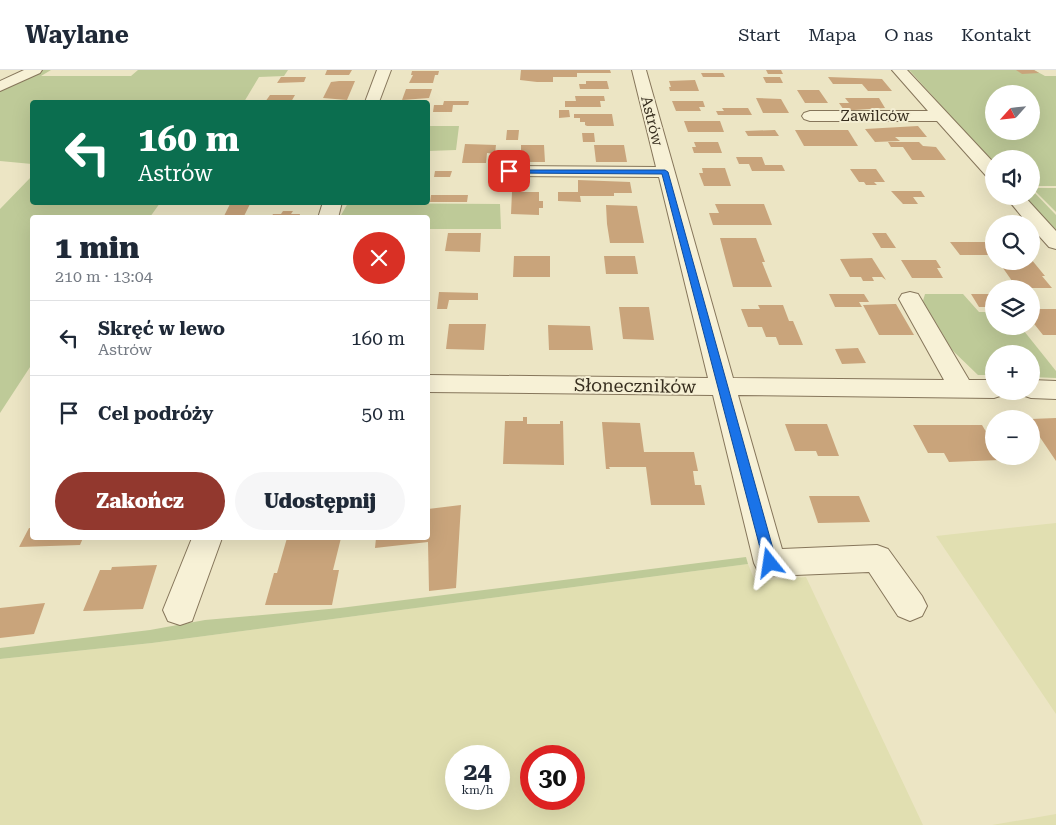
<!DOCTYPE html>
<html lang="pl">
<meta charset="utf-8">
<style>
:root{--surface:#fff;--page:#f6f6f7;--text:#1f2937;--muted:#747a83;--line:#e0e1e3;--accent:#92382e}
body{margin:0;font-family:"Roboto Serif",serif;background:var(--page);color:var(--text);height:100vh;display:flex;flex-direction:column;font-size:19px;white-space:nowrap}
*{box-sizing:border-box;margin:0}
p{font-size:16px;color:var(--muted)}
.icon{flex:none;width:28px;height:28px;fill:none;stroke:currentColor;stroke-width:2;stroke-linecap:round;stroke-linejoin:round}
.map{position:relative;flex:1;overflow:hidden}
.side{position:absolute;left:30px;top:145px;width:400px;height:325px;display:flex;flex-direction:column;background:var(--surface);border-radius:5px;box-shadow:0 5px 20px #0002}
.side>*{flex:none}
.hud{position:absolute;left:30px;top:30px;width:400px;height:105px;border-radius:5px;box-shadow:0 5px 20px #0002;background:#0b6e4f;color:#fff;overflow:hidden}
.needle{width:32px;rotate:243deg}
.controls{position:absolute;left:985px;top:15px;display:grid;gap:10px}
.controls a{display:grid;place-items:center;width:55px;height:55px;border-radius:50%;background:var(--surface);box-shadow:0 5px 20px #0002;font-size:25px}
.speed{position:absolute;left:445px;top:675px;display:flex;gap:10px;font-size:25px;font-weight:700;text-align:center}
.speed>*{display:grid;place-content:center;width:65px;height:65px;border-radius:50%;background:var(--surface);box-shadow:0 5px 20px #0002;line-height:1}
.speed small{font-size:12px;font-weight:400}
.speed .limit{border:8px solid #d22;background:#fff;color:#111}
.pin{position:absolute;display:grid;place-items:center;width:42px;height:42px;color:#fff;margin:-21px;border-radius:10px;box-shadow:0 2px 8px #0006}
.me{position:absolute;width:55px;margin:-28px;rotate:345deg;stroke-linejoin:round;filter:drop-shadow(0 0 4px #0008)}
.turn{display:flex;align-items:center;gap:18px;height:105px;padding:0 25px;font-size:22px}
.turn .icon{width:65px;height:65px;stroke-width:2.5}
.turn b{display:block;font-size:35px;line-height:42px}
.round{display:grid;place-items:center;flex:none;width:52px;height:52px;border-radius:26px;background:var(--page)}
.headline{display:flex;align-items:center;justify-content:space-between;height:85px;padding:0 25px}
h1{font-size:30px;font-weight:800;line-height:38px}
.button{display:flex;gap:10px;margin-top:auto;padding:10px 25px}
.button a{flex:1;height:58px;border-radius:30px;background:var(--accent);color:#fff;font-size:20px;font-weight:800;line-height:58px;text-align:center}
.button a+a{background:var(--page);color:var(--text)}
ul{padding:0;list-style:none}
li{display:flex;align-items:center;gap:15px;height:75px;padding:0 25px;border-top:1px solid var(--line)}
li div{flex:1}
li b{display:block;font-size:19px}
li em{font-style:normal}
header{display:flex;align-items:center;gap:30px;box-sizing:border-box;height:70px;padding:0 25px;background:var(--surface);border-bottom:1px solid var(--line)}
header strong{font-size:24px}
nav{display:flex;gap:28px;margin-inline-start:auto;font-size:18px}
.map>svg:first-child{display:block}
</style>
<header>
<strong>Waylane</strong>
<nav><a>Start</a><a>Mapa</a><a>O nas</a><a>Kontakt</a></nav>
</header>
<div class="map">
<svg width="1056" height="755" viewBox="0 0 1056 755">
<rect width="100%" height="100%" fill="#ece5c4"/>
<!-- farmland -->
<path fill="#e1dfb1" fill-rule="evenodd" d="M1056,453V644L936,466Z
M748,494L755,511L806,507L923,755H0V589L152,573ZM456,686H499V729H456ZM531,686H574V729H531Z
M1056,744V755H992Z"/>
<!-- green -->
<path fill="#beca98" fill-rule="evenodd" d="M41,0H51L41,6H131L138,0H288L284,6L259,7L244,32H32V94L0,91V21Z
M906,0H1034L1045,6H1056V116H1031V89H994V94L910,1ZM994,24H1031V61H994Z
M428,56H459L456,80L428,81Z
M32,106V132L160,133L150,147L32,148V294L0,343V139Z
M1032,118H1056V142Z
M1031,119L1056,145V162L1023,126H1031Z
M348,133L500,134L501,159H428V148L340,147Z
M925,224H963L979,242H994V256H1020L1056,301V308L1031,307V284H994V305H978L952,280L923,231Z
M746,487L748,494L152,573L0,589V578L150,560L205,550L340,538Z"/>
<!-- building -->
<path fill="#c9a47b" d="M327,0H352L349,5H325Z
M521,0H610L611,3H577V7H553V12H537L520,10Z
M766,0H781L783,4H768Z
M1016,0H1034L1039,3L1022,4Z
M412,1H439L438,5H435L433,13H409L413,5H411Z
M701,3H723L725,7H703Z
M281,7H306L304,12L277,13Z
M763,7H780L783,13H766Z
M828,7L882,9L892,21H868L862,14H833Z
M695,10L699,21H670L669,17H671L669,11Z
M339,11H355L347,30L323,28L331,12Z
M586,11H607L609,19H580L579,14H586Z
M406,19H432L429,28L402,30Z
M797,20H819L828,33H805Z
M270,25H295L291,32H265Z
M575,26H604L605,31H600L601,37H565V31H576Z
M756,28L781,29L789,43H763Z
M845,28H879L885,38L854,40L856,42L846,43L839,33H849Z
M444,31H469L468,35H453L452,42H433L434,35H443Z
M672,31H703L705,37H699L701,41H676Z
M722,38H748L752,45H718L716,41H724Z
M559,40H569L570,47L559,48Z
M574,44H612L614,56H587L585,55V52H580V48H574Z
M684,51H720L724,62H688Z
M918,56L927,67H895L900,71L875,72L865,59Z
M507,60H519L518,70H506Z
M775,60L779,66H748L745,61Z
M795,60H848L858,76H804Z
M582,63H594L595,72H583Z
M694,72H718L722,83H694L692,77H696Z
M888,72H919L923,76L936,77L946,90H912L903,77H891Z
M465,74L496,75L495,84L487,83L486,93H462Z
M521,75H544L545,92H521V84H517V81H521Z
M594,75H624L627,92H596Z
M736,87H762L765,95H782L785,101H752L749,94H739Z
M702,98H725L731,116H704L699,103H703Z
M850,99H876L885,112H874L877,115H866L864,112H859Z
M435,101H452L450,107H434Z
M578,110L630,112L632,123H614V126H580L581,132L558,131V122H578Z
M891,121H921L925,127H913L918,134H903Z
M512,122H539V131H543V138H539V145L511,144Z
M431,125H468L467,132H430Z
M231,132H251L244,146H224Z
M715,134H764L772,155H713L709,143H719Z
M606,135L637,136L644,173H610L607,154Z
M283,141H293L291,144H300L299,148H271L273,144H281Z
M448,163H481L480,182L445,181Z
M872,163H886L896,178H881Z
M720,168H756L765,192H762L772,217H733Z
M950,172H994V185H960Z
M514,186H550V207H513Z
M604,186H635L638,204H606Z
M872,188L886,210L882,207H872L874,211H863L861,207H850L840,189Z
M1031,189L1045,206H1042L1052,218H1017L998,191H1031Z
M901,190H936L941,198H937L943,208H912Z
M439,222L478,223V230H449L447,239H437Z
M829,224H864L869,232H859L862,237H835Z
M971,224H994V237H979Z
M894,234H896L914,265H879L863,235Z
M758,235H783L789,251H793L803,275H779L776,267H766L762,257H748L741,239H760Z
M619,237H649L654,270L623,269Z
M1031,239H1056V265H1043L1031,250Z
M449,254H486L484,280L446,279Z
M548,255L590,256L593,280H549Z
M858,278L866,293L842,294L835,279Z
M523,347H527V354H560V351H563L564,395L503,394L505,351H523Z
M1056,348V391L1031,354V349Z
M602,352L640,353L644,382H694L698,401H693L695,415H701L705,435H651L646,397H609L610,399H606Z
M785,354H827L839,386H818L816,381H795Z
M913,355H982L991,370H989L994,379V386H998L1000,390L949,392L944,383H928Z
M809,426H859L870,452L818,453Z
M461,435L456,518L429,521L428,472L375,478L376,468H428V439Z
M29,458H32V468H83L80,475L19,477Z
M287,468H341L333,500H339L332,535H265L274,503H277Z
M157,495L143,539L83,541L100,500H111L112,497Z
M45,533L34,564L0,568V538Z"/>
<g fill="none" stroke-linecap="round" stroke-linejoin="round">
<!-- minor casing -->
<g stroke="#86765b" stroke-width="2">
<path id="minor" d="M24,0H42L40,3L0,21V11Z
M377,0H391L379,32H365Z
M632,0H646L733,308L944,310L899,229L902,224L910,222L918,224L921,229L969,310H994V321H1005L1003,325L994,328L738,325L782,479L877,475L888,479L922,526L927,536L922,546L910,551L898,546L869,502L770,506L759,503L754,493L713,325L428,322V305L708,308L659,107L509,106L503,105L500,101L503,97L509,96L656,97Z
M892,0H907L994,93V109L988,108L937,51H810L804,49L802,46L804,43L810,41H928Z
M1005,126H1024L1056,161V179L1049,177L1031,157V154H1028Z
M323,132H342L338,148H318Z
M1031,310L1056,311V329L1031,328L1022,325L1020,321H1031Z
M192,468H222L192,551L180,555L168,551L163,540Z"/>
</g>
<!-- minor -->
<use href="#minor" fill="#f7f1d6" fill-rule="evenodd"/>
</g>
<!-- route -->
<path fill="#1a73e8" stroke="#114b97" d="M507,100H665L668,102L777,493L775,497L770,499L766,497L764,493L662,104L509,103L505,101Z"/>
<g text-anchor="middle" stroke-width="4" stroke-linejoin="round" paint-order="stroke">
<!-- far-street labels -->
<g font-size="15" fill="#362d1e" stroke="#f4eed3">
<text x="875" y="51">Zawilców</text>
<text transform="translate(652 51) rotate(76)" y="5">Astrów</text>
</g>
<!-- street labels -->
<g font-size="18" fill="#362d1e" stroke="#f4eed3">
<text transform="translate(635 316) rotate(1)" y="6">Słoneczników</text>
</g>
</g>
</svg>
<div class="controls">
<a><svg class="needle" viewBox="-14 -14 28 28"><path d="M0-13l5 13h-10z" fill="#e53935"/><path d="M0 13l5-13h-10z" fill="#747a83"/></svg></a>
<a><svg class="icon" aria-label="sound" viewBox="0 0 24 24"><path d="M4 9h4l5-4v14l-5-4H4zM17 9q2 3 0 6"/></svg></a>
<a><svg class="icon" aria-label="search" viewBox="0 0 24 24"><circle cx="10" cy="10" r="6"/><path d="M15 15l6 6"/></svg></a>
<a><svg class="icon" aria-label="layers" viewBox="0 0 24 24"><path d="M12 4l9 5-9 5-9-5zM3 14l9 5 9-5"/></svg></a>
<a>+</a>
<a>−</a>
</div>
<div class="speed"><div>24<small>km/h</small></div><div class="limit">30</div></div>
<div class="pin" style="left:509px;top:101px;background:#d93025"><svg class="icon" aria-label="arrive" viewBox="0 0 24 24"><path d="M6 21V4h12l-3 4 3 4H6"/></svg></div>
<svg class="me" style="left:770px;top:493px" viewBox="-20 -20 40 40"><path d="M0-17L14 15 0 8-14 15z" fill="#1a73e8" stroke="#fff" stroke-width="4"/></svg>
<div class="hud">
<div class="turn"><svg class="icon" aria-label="left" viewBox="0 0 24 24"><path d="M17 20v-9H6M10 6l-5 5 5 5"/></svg><div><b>160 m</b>Astrów</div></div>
</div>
<section class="side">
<div class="headline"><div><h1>1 min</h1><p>210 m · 13:04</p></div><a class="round" style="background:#d93025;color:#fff"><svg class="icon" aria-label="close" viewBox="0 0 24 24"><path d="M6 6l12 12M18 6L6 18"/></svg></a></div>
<ul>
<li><svg class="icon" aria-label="left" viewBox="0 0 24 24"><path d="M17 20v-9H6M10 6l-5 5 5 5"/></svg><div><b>Skręć w lewo</b><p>Astrów</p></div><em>160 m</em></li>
<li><svg class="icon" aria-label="arrive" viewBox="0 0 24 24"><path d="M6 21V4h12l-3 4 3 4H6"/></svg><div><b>Cel podróży</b></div><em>50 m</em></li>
</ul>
<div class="button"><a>Zakończ</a><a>Udostępnij</a></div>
</section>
</div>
